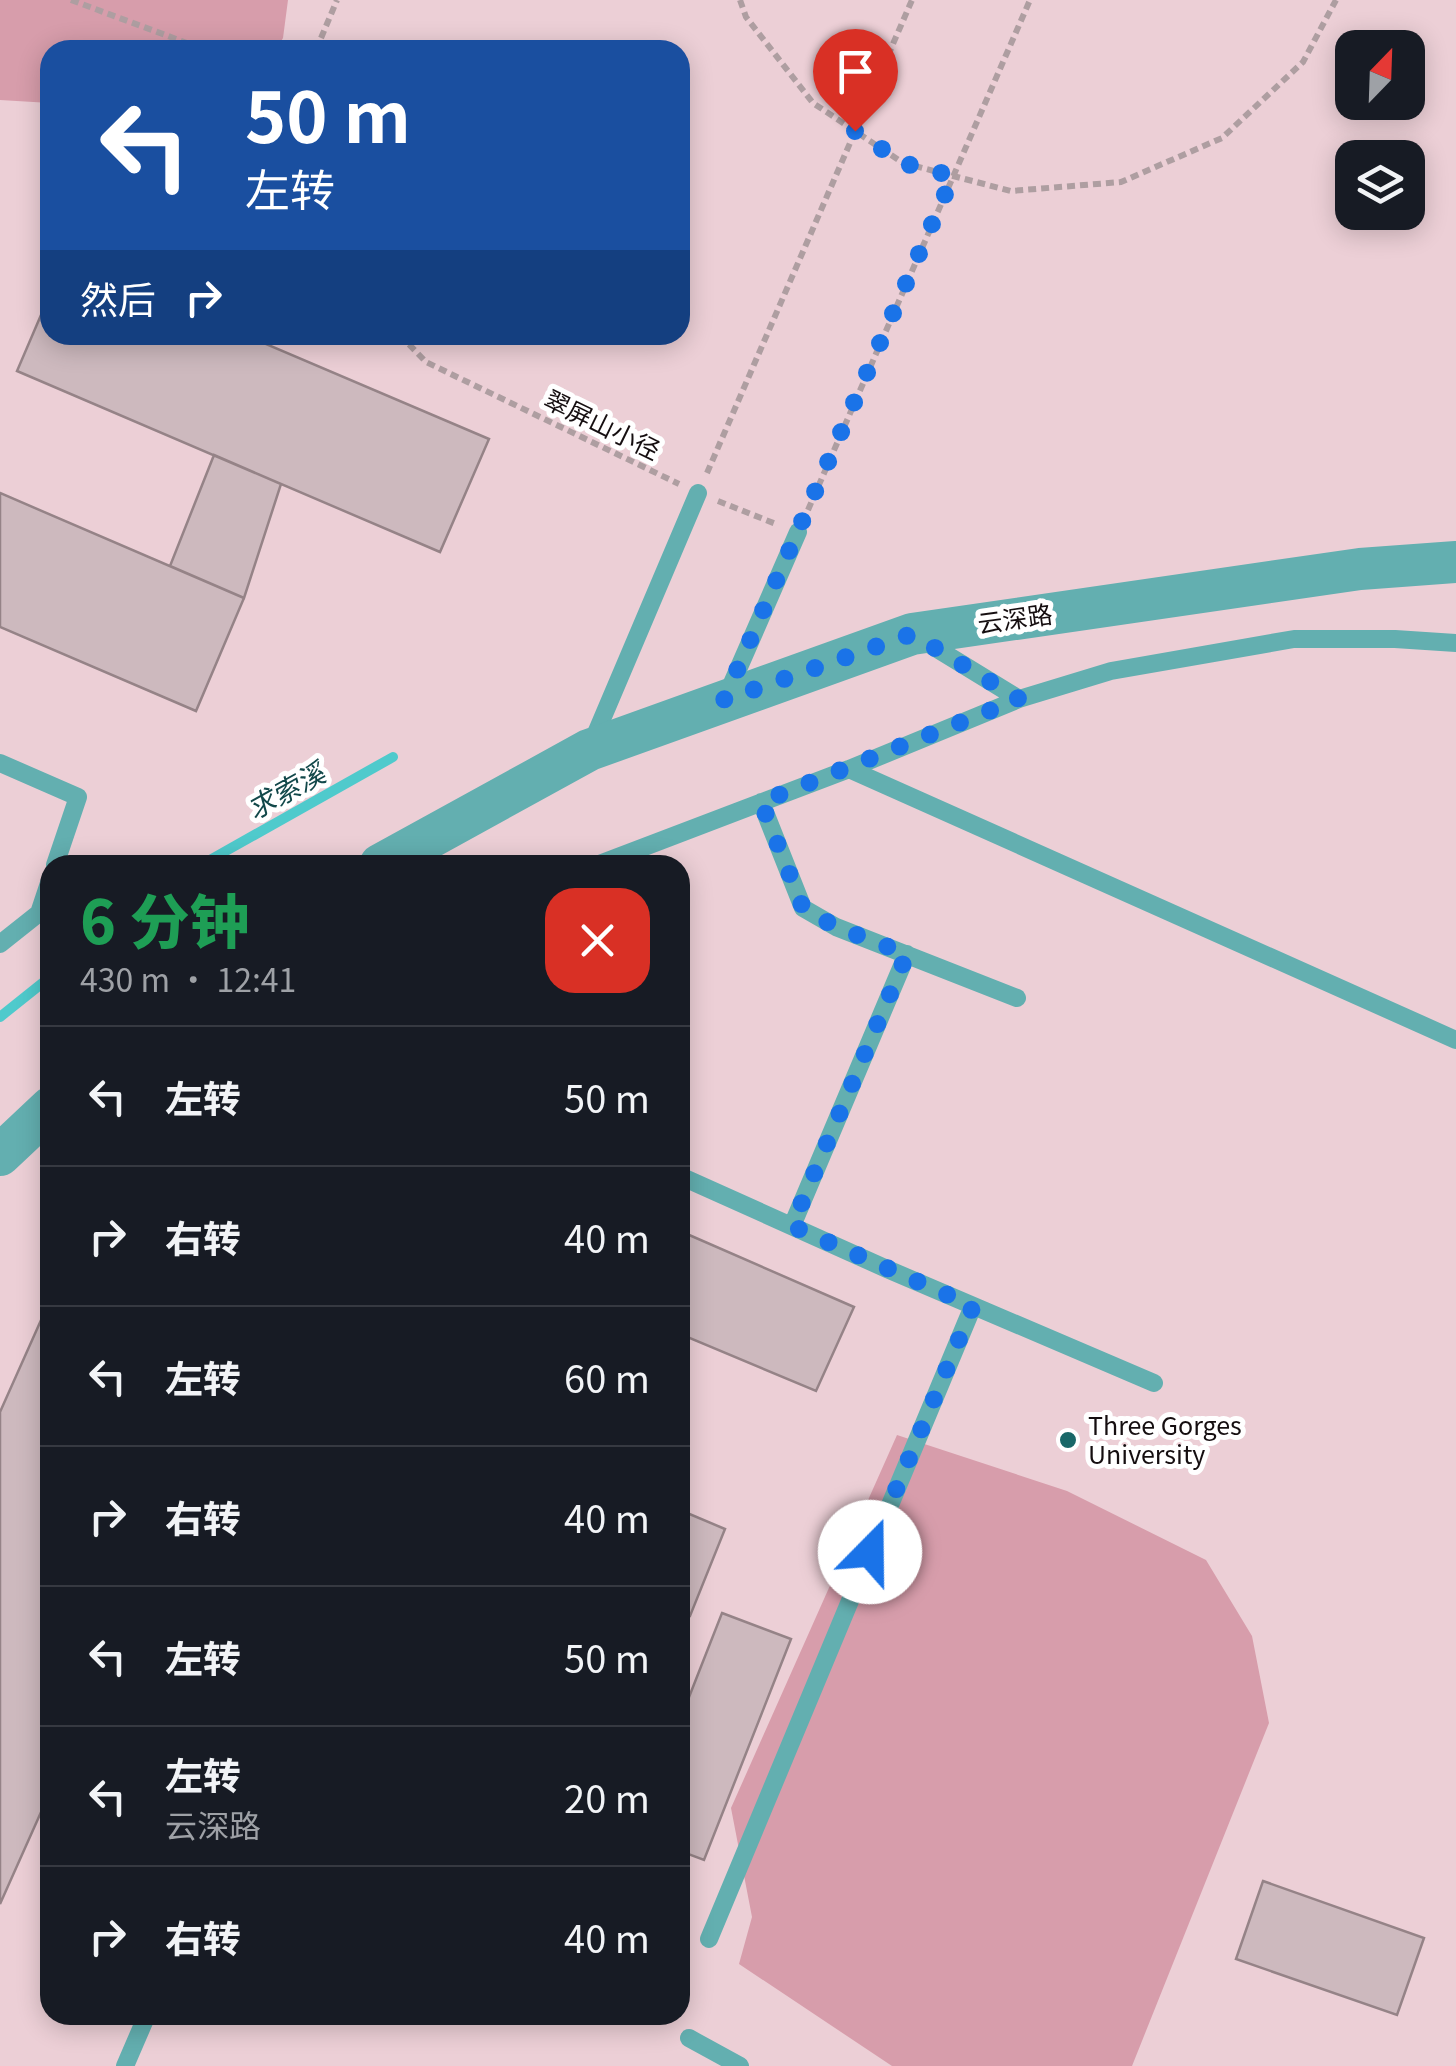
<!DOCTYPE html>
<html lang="zh">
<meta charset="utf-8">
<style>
:root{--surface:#171b24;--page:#20242c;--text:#f1f3f6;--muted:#9ea1a6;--line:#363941}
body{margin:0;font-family:Georgia,"Noto Sans SC",serif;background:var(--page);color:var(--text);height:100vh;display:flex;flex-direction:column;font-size:38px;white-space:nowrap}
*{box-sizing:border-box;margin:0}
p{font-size:32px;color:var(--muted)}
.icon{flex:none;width:55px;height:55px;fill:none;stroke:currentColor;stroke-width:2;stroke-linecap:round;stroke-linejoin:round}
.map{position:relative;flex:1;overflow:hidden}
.side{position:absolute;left:40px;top:855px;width:650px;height:1170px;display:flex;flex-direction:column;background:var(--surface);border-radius:30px;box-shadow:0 5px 25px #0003}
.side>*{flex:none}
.guide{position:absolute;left:40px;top:40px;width:650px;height:305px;border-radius:30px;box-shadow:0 5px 25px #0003;background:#1a4fa0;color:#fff;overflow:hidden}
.needle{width:65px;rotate:23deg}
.tools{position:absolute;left:1335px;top:30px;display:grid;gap:20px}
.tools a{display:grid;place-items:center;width:90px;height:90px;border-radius:20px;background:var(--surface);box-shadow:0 5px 25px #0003;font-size:50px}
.pin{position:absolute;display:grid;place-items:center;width:85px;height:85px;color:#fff;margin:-102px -42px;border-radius:50% 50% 50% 0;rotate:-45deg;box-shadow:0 0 10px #0007}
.pin .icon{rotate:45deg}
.me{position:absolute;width:110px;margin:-55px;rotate:22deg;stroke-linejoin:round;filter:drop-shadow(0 0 8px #0008)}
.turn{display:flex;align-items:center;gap:35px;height:210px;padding:0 40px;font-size:45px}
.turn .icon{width:130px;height:130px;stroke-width:2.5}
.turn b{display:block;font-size:70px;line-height:85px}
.then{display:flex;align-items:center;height:95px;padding:0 40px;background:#0003;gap:20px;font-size:38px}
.round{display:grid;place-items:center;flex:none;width:105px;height:105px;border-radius:30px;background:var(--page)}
.summary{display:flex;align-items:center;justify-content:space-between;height:170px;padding:0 40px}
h1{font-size:60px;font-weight:800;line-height:75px;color:#1e9e55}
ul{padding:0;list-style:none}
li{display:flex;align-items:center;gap:30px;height:140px;padding:0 40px;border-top:2px solid var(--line)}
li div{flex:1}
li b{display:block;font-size:38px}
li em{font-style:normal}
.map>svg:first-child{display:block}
</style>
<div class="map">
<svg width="1456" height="2066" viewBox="0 0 1456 2066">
<rect width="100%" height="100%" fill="#f0dce0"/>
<!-- built -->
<path fill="#eccfd6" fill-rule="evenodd" d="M0,0H1456V2066H0ZM1352,48H1408V102H1352ZM50,50H680V335H50ZM1352,158H1408V212H1352ZM50,865H680V2015H50Z"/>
<!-- green -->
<path fill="#d79dab" d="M0,0H288L283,38L276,50H50V103L0,100Z
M897,1435L1067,1491L1206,1560L1252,1636L1269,1723L1132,2066H892L739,1964L752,1917L731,1808Z"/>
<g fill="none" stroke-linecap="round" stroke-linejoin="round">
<!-- stream -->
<path stroke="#4fcacc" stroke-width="10" d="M201,865L393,757
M0,1017L50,977"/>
</g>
<!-- building -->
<path fill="#cdb9be" stroke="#958387" stroke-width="2.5" d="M50,294V335H245L489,439L440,552L17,371Z
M214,455L281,484L244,598L170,566Z
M0,493L244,598L196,711L0,627Z
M680,1231L854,1307L816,1391L680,1334Z
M50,1300V1792L0,1904V1412Z
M680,1510L725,1529L690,1616L680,1612Z
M722,1613L791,1639L704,1860L680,1851V1720Z
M1263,1881L1424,1938L1397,2015L1236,1959Z"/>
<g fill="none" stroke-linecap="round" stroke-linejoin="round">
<!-- path -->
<path stroke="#ae9ea1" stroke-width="6" stroke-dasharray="8 5" stroke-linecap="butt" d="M71,0L195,46L198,50
M740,0L746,17L813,103L903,163L1011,191L1121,182L1222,138L1303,62L1336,0
M316,50L337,0
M400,335L426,362L679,484
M707,473L912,0
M718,501L776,524
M808,510L1030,0"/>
<!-- service -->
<path stroke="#63afb0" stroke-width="18" d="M921,639L1019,699
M726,697L798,532
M591,745L698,493
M0,763L78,797L55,865
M849,769L1456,1040
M761,802L803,908L836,927L1017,998
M597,865L849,769L1019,699L1111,671L1294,639H1395L1456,643
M0,944L39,913L50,880
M680,1176L887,1269L1154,1383
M792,1226L907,954
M709,1939L973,1306
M689,2038L740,2066
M125,2066L147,2015"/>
<!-- tertiary -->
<path stroke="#63afb0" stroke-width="42" d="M380,865L589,750L912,634L1360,569L1456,562
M0,1155L50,1108"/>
</g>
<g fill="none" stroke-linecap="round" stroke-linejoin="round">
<!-- route -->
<path stroke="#1a73e8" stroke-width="18" stroke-dasharray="0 32.4" d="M855,131L903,163L953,176L724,700L912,634L1019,699L761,802L803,908L836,927L907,954L792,1226L973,1306L870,1552"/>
</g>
<!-- markers -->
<circle fill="#196768" stroke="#fff" stroke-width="4" cx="1068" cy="1440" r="10"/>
<g text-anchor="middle" stroke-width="10" stroke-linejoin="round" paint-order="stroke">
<!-- street labels -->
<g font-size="25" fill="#150e10" stroke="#fff">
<text transform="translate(602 425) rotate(26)" y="9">翠屏山小径</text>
<text transform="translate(1015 619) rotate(-8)" y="9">云深路</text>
</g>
<!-- poi labels -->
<g font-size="25" fill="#150e10" stroke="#fff" text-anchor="start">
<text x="1088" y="1435">Three Gorges<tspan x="1088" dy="29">University</tspan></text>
</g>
<!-- water labels -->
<g font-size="28" font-style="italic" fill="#12484a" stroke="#fff">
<text transform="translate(286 791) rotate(-29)" y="10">求索溪</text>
</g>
</g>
</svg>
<div class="tools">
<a><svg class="needle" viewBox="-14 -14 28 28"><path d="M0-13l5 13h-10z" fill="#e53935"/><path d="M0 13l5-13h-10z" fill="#9ea1a6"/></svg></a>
<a><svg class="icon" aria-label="layers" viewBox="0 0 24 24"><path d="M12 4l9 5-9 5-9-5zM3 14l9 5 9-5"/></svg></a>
</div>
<div class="pin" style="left:855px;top:131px;background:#d93025"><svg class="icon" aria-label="arrive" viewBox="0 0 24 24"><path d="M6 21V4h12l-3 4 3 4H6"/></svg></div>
<svg class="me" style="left:870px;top:1552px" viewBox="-20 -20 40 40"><circle r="19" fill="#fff"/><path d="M0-13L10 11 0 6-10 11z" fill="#1a73e8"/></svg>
<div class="guide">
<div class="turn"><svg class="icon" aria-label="left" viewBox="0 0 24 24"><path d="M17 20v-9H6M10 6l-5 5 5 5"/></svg><div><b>50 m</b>左转</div></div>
<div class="then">然后<svg class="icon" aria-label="right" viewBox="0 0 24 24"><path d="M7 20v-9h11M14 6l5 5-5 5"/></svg></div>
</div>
<section class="side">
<div class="summary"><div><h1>6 分钟</h1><p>430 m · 12:41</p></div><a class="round" style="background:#d93025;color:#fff"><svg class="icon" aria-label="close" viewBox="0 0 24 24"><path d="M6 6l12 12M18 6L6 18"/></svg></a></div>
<ul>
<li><svg class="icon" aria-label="left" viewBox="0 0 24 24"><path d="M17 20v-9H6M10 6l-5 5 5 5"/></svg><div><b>左转</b></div><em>50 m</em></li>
<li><svg class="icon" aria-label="right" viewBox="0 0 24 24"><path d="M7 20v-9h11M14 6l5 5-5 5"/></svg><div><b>右转</b></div><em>40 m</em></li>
<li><svg class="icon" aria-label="left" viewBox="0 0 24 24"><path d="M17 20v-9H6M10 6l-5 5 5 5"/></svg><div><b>左转</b></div><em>60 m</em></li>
<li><svg class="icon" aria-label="right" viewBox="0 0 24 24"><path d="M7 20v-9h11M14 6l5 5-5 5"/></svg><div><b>右转</b></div><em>40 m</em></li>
<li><svg class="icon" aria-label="left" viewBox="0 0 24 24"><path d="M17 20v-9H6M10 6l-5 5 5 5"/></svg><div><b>左转</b></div><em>50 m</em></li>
<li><svg class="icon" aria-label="left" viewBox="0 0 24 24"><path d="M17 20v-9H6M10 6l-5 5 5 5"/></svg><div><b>左转</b><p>云深路</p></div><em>20 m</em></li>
<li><svg class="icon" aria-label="right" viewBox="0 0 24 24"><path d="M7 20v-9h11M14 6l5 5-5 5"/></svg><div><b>右转</b></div><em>40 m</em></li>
</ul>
</section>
</div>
